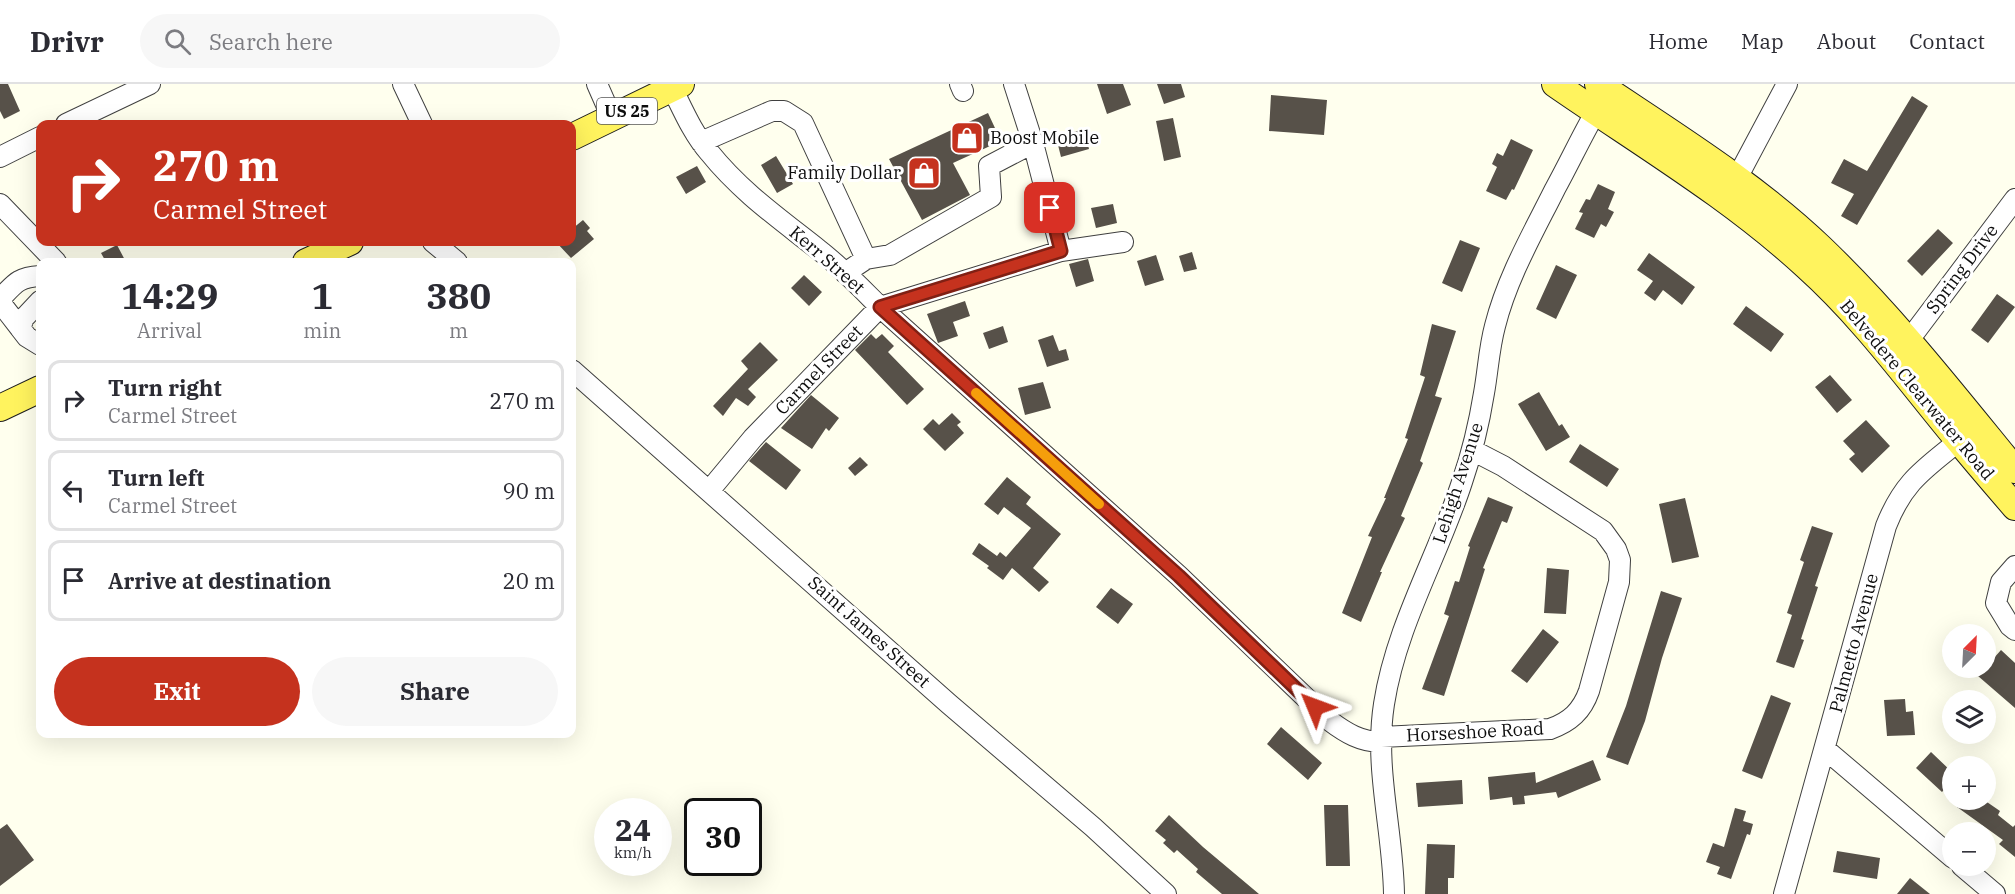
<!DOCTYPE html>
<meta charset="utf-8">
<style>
:root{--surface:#fff;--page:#f7f7f7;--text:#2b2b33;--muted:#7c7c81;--line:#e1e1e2;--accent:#c5321e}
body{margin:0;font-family:"IBM Plex Serif",serif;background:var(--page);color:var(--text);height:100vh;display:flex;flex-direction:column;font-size:22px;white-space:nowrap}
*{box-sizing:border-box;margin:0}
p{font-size:20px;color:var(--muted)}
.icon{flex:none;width:33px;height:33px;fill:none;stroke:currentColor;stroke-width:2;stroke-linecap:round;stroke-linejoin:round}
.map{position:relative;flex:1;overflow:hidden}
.sheet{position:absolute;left:36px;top:174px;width:540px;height:480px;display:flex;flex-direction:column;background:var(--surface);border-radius:12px;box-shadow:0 6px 24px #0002}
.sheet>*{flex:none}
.top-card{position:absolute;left:36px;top:36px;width:540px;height:126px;border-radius:12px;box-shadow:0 6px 24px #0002;background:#c5321e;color:#fff;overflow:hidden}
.needle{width:39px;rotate:24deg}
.buttons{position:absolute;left:1942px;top:540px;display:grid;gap:12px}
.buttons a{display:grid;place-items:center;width:54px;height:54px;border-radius:50%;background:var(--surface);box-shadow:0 6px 24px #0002;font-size:30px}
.speed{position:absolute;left:594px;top:714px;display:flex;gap:12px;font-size:30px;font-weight:700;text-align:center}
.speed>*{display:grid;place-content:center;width:78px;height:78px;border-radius:50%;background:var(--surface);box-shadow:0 6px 24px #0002;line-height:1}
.speed small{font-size:15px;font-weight:400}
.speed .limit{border:3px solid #111;border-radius:9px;background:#fff;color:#111}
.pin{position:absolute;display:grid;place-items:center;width:51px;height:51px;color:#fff;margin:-26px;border-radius:12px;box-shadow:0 3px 9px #0006}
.me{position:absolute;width:66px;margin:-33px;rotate:314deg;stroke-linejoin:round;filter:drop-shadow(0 0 4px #0008)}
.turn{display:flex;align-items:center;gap:21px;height:126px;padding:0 18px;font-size:27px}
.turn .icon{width:78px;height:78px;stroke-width:2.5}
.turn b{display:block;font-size:42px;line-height:51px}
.eta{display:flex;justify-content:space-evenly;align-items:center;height:102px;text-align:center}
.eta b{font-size:36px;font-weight:800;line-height:42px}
.cta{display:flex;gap:12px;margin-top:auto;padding:12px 18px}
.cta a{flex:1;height:69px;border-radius:36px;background:var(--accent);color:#fff;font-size:24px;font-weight:800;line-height:69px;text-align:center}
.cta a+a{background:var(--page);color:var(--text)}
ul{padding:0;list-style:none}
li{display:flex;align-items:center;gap:18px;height:81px;margin:0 12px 9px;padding:0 6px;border:3px solid var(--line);border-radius:12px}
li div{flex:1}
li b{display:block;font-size:22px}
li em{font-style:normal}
header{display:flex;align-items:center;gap:36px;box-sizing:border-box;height:84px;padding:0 30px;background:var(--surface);border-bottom:2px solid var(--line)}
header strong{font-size:28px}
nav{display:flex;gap:33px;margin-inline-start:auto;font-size:21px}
.search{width:420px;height:54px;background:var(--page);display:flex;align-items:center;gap:15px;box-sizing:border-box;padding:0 21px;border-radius:33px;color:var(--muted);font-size:22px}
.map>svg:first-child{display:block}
</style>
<header>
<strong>Drivr</strong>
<div class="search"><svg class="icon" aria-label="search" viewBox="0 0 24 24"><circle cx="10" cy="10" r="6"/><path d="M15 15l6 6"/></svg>Search here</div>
<nav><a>Home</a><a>Map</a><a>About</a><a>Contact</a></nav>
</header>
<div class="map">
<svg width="2015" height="810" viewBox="0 0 2015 810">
<rect width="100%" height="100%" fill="#ffe"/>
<!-- building -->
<path fill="#575149" d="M0,0H8L20,27L4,35L0,27Z
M1097,0H1123L1131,21L1107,30Z
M1157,0H1181L1185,13L1164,20Z
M1271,11L1327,16L1324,51L1269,47Z
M1912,12L1928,22L1857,141L1841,132L1854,110L1831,99L1844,75L1867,87Z
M988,29L1001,57L953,79L970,111L922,136L889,75Z
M1173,34L1181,73L1164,77L1156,37Z
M1084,45L1089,65L1061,73L1056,53Z
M1511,55L1533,66L1514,106L1512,105L1506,116L1486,107L1497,83L1492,80L1497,69L1503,72Z
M776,72L793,100L777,109L761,81Z
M697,82L706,98L686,110L676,93Z
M1598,100L1615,108L1608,125L1614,128L1606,143L1601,140L1594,154L1575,145L1583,129L1579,128L1586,115L1590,116Z
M1113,120L1117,139L1096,144L1091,124Z
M583,136L590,144L587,147L594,155L571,174L556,158H572V145Z
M1938,145L1953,159L1922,192L1907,177Z
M1460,156L1480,164L1462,208L1442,199Z
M117,161L126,178H106L101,169Z
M1192,168L1197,185L1184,188L1179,172Z
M1649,169L1695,203L1682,221L1663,206L1655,217L1644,209L1653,197L1637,186Z
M1156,171L1164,196L1145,202L1137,177Z
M1088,175L1094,197L1076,203L1069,180Z
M1556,181L1577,191L1556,235L1536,225Z
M804,191L822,208L809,222L791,204Z
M1997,210L2015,223L1988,259L1971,246Z
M965,217L970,232L953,238L958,252L938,259L927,230Z
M1746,222L1784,250L1771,268L1733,240Z
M1432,240L1456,247L1435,312L1442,314L1420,377L1423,379L1401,432L1405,434L1380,488H1382L1361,538L1342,529L1372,453L1368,452L1386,414H1384L1408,355L1405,354L1425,293L1420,291Z
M1003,242L1008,258L989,265L983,249Z
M871,250L876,255L882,250L894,262L888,268L924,305L907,321L855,266Z
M1053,251L1059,267L1066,265L1069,276L1047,283L1038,256Z
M760,258L778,276L748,305L756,313L748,322L736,314L723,332L713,322L748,285L741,277Z
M1830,291L1852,316L1837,329L1815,303Z
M1043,298L1051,324L1025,331L1018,304Z
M1539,308L1559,342L1562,340L1570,353L1546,367L1518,320Z
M811,311L839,334L829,347L826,344L812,365L781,344Z
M952,329L961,338L957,341L964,349L945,367L923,345L933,335L939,341Z
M1866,336L1890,362L1862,389L1849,375L1855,370L1843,357Z
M766,358L801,386L786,406L749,377Z
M1580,360L1619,385L1607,403L1569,378Z
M860,373L868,381L855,392L848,384Z
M1007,393L1031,413L1026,420L1061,450L1033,484L1049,498L1039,508L1012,484L1003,496L987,484L989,482L972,470L979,459L997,472L1000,468L1006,473L1031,444L1004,423L998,431L984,420Z
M1488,413L1513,423L1507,439L1502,437L1483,484L1485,485L1444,612L1422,605L1449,532L1444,530L1455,497L1459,498L1470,463L1468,462Z
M1685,414L1699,473L1672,479L1659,420Z
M1812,442L1833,449L1815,502L1818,503L1801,555L1804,556L1794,584L1776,578L1792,531L1787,529L1804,478L1800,476Z
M1547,484L1569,486L1566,530L1544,529Z
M1111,504L1133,520L1118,540L1096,523Z
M1661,507L1682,514L1662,574L1645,637L1628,681L1606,673L1626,622Z
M1543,545L1559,558L1527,599L1511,587Z
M2001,566L2015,579V624L1978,592Z
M1771,611L1791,619L1762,695L1742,687Z
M1905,615L1906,628L1913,627L1915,651L1887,652L1884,616Z
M1281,643L1322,679L1308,696L1267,660Z
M1931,668L1953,689V696L1942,708L1916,684Z
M1593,676L1601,696L1558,714L1556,708L1524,712L1525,720L1513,721L1512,713L1490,716L1488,693L1535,688L1536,699Z
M1462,696L1463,720L1418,723L1416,699Z
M1962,716H1984L2000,727L1998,731L2013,743L2015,741V773L1999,760L2003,756L1957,723Z
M1324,721H1348L1350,782H1326Z
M1735,724L1746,727L1743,737L1753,740L1750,751L1747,750L1731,795L1717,790L1720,783L1706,778L1713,759L1724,763Z
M1169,731L1203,763L1259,810H1222L1196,788L1198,785L1177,766L1174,769L1163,759L1166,756L1155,747Z
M7,740L34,776L0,802V745Z
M1427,760L1455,761L1454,794H1448V810H1425Z
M1837,767L1880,774L1877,795L1833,788Z
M1910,794L1930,810H1897Z"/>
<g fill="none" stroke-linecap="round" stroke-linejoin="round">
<!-- minor casing -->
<g stroke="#404040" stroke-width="22">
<path id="minor" d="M403,0L422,40
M597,0L612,34
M960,0L963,7
M1014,0L1033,59L1061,167
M672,4C683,26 693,50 709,68C741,108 780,135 819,166C841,183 860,203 880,223L1179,492L1330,637C1346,649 1361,658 1381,658
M66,40L150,0
M701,58L772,27H784L803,39L866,175L845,189
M0,73L40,53
M1737,94L1787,0
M0,120L56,178
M433,158L457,178
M866,175L890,171L991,113L989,82L1033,59
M40,217L24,234L20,244L27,253L40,261
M20,244L3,222L1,214C15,199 19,193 40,192
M1909,256L2015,115
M572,286L949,620L1093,743L1166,810
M709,407L753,354L880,223L1061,167L1123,158
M2015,482L2001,498L1996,519L2010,542L2015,546
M1381,653L1550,645C1570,638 1582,627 1589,607L1619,498L1620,476L1616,465L1603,447L1503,382L1472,366
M1825,665L1953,774
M1962,782L1995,810
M1394,810C1393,746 1374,684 1384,620C1396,542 1438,472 1462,398C1472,369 1479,340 1484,309C1488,287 1489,264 1495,242C1507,194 1533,149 1555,105C1571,76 1585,45 1602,17
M1784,810L1886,442C1906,391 1931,382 1969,348"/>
</g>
<!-- major casing -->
<g stroke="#1e1e1e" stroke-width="28">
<path id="major" d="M1555,0C1640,59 1730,112 1806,182C1864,234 1909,297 1959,357C1977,379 1996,401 2015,423
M1598,0C1674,51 1754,100 1821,164C1892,232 1952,309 2015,386
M572,53L681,0
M306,178L350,158
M0,324L40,305"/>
</g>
<!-- minor -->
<use href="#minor" stroke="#fff" stroke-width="20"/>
<!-- major -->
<use href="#major" stroke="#fff35e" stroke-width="26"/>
</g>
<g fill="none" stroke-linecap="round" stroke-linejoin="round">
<!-- route casing -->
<g stroke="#802014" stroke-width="15">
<path id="route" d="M1050,124L1061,167L880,223L1179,492L1315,623"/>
</g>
<!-- route -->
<use href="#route" stroke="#c5321e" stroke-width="10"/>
<!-- slow -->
<path stroke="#f59e0b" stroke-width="10" d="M976,309L1099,420"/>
</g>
<!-- icons -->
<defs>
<g id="shop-square" transform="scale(1.725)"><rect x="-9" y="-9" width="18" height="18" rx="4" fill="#c5321e" stroke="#fff"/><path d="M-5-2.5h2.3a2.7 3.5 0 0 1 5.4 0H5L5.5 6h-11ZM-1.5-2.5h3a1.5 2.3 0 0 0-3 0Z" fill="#fff"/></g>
</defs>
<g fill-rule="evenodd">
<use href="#shop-square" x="967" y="54"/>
<use href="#shop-square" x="924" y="89"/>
</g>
<g text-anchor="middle" stroke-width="6" stroke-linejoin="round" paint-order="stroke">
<!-- shield labels -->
<rect fill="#fff" stroke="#565656" stroke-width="1.5" x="597" y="14" width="60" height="26" rx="4.5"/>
<g font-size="16" font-weight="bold" fill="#0d0d0d">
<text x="627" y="33">US 25</text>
</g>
<!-- poi labels -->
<g font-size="18" fill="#0d0d0d" stroke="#fff" text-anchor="start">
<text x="990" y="60">Boost Mobile</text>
<text x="901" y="95" text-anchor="end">Family Dollar</text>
</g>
<!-- street labels -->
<g font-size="18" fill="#0d0d0d" stroke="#fff">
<text transform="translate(827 176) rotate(41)" y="6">Kerr Street</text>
<text transform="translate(1962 185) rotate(-53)" y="6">Spring Drive</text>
<text transform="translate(819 286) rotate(-46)" y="6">Carmel Street</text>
<text transform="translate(1917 306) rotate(50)" y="6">Belvedere Clearwater Road</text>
<text transform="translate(1458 399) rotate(-72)" y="6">Lehigh Avenue</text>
<text transform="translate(869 548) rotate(42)" y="6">Saint James Street</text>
<text transform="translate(1854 559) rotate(-75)" y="6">Palmetto Avenue</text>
<text transform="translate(1475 648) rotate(-3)" y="6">Horseshoe Road</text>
</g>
</g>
</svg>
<div class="buttons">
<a><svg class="needle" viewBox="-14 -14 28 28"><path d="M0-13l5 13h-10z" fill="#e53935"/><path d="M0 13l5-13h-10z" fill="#7c7c81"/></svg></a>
<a><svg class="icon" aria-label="layers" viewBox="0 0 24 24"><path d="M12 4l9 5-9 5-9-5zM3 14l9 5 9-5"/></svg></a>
<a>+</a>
<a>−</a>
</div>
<div class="speed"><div>24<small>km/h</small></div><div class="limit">30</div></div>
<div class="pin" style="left:1050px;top:124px;background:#d93025"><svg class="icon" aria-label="arrive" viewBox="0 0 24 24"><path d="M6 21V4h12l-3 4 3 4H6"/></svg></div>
<svg class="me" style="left:1315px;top:623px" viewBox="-20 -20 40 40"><path d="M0-17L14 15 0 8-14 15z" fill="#c5321e" stroke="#fff" stroke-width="4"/></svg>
<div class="top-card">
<div class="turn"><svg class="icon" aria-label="right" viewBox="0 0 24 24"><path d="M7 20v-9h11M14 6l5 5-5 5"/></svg><div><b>270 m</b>Carmel Street</div></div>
</div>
<section class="sheet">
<div class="eta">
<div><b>14:29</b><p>Arrival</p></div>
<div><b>1</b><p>min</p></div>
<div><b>380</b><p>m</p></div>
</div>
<ul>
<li><svg class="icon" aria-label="right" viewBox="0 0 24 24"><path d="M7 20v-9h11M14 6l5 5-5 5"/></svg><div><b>Turn right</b><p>Carmel Street</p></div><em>270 m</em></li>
<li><svg class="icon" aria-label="left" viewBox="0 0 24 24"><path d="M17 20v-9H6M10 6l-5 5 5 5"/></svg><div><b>Turn left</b><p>Carmel Street</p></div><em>90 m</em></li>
<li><svg class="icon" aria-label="arrive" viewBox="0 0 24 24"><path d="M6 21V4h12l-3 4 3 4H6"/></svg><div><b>Arrive at destination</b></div><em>20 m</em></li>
</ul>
<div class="cta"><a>Exit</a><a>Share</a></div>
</section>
</div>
